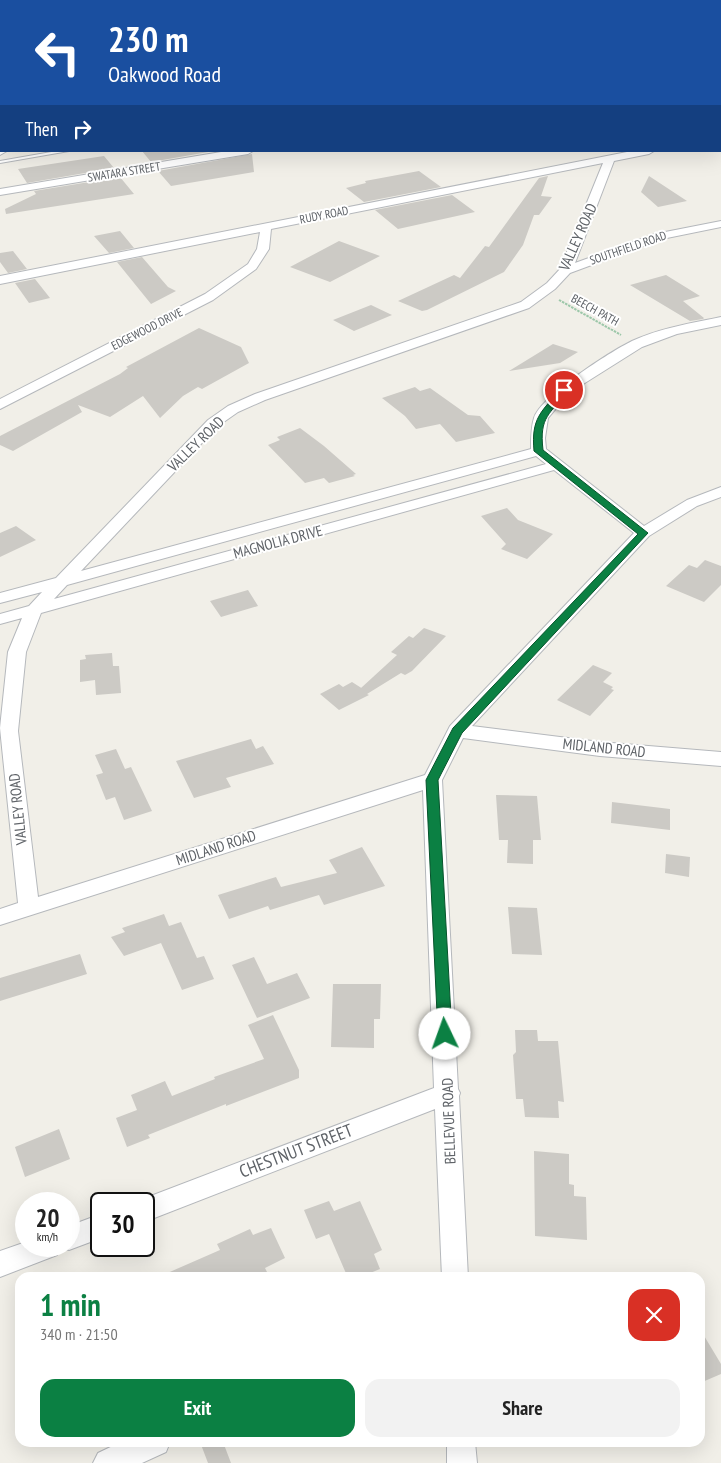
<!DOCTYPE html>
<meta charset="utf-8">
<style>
:root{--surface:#fff;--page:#f2f2f2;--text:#222;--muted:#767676;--accent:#0b8043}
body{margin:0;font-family:"PT Sans Narrow",sans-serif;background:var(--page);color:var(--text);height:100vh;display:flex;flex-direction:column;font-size:19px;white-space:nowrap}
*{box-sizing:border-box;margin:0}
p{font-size:16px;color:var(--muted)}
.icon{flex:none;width:28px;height:28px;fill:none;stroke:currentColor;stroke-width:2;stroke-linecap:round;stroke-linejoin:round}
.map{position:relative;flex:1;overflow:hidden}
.panel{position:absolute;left:15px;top:1272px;width:690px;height:175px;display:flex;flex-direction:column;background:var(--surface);border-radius:15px;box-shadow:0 5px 20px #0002}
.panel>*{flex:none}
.guide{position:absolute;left:0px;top:0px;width:721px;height:152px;box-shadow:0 5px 20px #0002;background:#1a4fa0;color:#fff;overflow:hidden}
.speed{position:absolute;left:15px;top:1192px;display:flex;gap:10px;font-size:25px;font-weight:700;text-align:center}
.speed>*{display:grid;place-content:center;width:65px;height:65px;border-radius:50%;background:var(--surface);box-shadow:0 5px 20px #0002;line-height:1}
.speed small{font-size:12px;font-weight:400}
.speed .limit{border:2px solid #111;border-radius:8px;background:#fff;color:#111}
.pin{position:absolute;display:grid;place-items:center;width:42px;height:42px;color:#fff;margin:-21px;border:2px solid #fff;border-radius:50%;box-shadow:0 1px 5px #0007}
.me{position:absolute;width:55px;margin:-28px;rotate:357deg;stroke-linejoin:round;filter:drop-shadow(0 0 4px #0008)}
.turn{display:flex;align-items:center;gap:18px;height:105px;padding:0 25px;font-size:22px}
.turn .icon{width:65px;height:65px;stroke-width:2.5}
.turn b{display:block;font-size:35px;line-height:42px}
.then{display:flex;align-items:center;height:48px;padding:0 25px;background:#0003;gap:10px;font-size:19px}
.round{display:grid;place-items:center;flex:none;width:52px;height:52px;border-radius:15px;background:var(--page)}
.head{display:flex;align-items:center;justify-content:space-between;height:85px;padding:0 25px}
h1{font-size:30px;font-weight:700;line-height:38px;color:var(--accent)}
.action{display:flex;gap:10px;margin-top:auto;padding:10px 25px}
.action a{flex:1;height:58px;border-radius:15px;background:var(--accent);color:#fff;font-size:20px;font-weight:700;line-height:58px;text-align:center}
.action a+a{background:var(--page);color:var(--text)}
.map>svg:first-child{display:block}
</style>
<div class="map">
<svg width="721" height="1463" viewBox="0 0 721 1463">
<rect width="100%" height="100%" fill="#f1efe8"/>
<!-- building -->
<path fill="#cccac5" d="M142,151H214L151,162Z
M252,154L254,172L171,186L158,171Z
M104,156L114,168L27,183L18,169Z
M419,171L441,187L364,202L346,188L366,183L365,181Z
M548,176L541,196L552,197L539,215H534L523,245L504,272L427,310L422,311L398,301L454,275L460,278L485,246L489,247L539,178Z
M649,176L687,201L658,207L641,192Z
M120,177L134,194L6,214L5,209L36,194L34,191Z
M452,195L475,212L398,229L375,210Z
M120,231L134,248L109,253L94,236Z
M339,241L380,256L330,282L290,267Z
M13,251L27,269L8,273L0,262V253Z
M142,257L168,287L176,291L151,304L117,262Z
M666,275L700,296L683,301L704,318L703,319L690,321L630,285Z
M35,279L50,298L29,303L15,283Z
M371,305L392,315L354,331L333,320Z
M199,328L241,347L249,363L202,389L198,387L183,396L160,418L143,396L110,417L78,405L82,412L13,451L0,445V436L120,374L128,368L126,367Z
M553,344L578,352L560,363L509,371Z
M415,387L420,391L430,388L468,415L480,416L495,433L456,442L440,424L416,429L405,416L382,398Z
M300,428L324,446L356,474L353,475L355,476L329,483L324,478L305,483L268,445L280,440L277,437Z
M507,508L518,520L553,534L527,559L501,549L506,544L481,516Z
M16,526L36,540L0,557V533Z
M705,560L721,566V585L704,602L666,586L689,565L697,568Z
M248,590L258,606L221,617L210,601Z
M424,628L446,636L412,671L405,675L401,673L367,694L369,695L339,710L320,694L339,684L343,687L352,682L363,689L361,688L397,655L391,652L409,636L413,638Z
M112,653L113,666H119L121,693L96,695L95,680L80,682V660L86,659L85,655Z
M593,665L612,673L603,682L613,687L611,689L614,690L590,716L557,700Z
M251,739L256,749L263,746L274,764L226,778L231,787L194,798L176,761Z
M116,749L125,769L131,767L152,811L124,820L115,797L106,800L96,775L103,773L95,755Z
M496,795L537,796L541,840H533V864L507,863L508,840H499Z
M612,802L670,809V830L611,823Z
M362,847L385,886L324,905L319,895L270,910L268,906L229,919L218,895L276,877L281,887L337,873L329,860Z
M666,854L690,857L689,877L665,873Z
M508,907L537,908L542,955L512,954Z
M164,914L169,926L181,922L197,958L204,956L214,979L182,990L161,943L124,956L111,937L125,932L122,928Z
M80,954L87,974L0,1001V978Z
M254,957L267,984L297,973L310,998L257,1018L232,965Z
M333,984H381L380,1019H374V1048L331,1047Z
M273,1015L299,1070V1078L226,1106V1104L148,1135L150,1138L127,1147L116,1118L137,1110L131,1095L165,1081L172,1096L215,1079L214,1077L264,1059L248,1025Z
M515,1030H537L538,1041H558L564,1102L558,1101L559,1118L525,1117L523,1099H516L513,1055L516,1052Z
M59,1129L70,1159L25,1177L15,1147Z
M534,1151L569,1154V1184L574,1185V1196L586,1197L587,1240L535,1236Z
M329,1201L334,1211L360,1201L382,1250L374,1254L380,1269L358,1278H348L329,1234L316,1239L304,1210Z
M271,1228L285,1258L265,1268L270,1278H156L220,1250L217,1244L250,1229L253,1235Z
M700,1329L721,1364V1374L700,1383Z
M200,1442H223L231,1463H208Z"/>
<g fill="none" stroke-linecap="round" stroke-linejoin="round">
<!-- lane casing -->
<g stroke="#b5b8bc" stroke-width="2">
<path id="lane" d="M720,45H721V47H720Z
M0,93H1V95H0Z
M720,103H721V105H720Z
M57,151H69L0,163V161Z"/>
</g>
<!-- street casing -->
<g stroke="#b5b8bc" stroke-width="2">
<path id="street" d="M191,0H199L200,1H192Z
M347,0H356L357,1H348Z
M720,17H721V23H720Z
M0,52L1,53V60L0,59Z
M0,70H1V76H0Z
M720,71H721V77H720Z
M0,105H1V111H0Z
M720,115H721V122H720Z
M720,134H721V140H720Z
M0,148L1,151H7L0,155Z
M227,151H253L248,154L0,195V189Z
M632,151H654L649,154L614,161L575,263L655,234L721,221V227L662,239L570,273L555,289L529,308L265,400L238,412L218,426L81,571L531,449C531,439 531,427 534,418C541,396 610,352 632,341C660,328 692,323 721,317V325L677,334L642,347L569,393L548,418L545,438L546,449L644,526L687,500L721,487V497L697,506L649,536L472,726L600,742L721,752V766L600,756L463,738L442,780L458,1089L460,1093L459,1096L468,1278H442L435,1109L144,1222V1204H134L135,1202L434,1088L423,790L0,925V909L18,903L0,728L8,652L22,618L0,624V614L29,606L42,592L0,603V593L56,578L208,420L228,406L255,394L521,302L547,283L560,269L603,163L271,229L269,249L256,269L213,300L0,409V399L205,294L248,264L257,249L260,232L0,284V276ZM536,456L546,464L54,599L67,585ZM554,470L634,533L450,726L425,775L38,897L18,731L26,652L41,613Z
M101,1214V1238L69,1250L61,1247L57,1255L0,1277V1251L26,1242V1246H69V1226Z
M121,1442H170L166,1452L142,1463H93L98,1453Z
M447,1442H475L477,1463H447Z"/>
</g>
<!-- path -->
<path stroke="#9cc7a9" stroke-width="2" stroke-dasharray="2.5 1" stroke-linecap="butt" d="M559,300L621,335"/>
<!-- lane -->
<use href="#lane" fill="#fff" fill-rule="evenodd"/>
<!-- street -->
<use href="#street" fill="#fff" fill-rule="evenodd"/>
</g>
<!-- route -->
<path fill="#0b8043" stroke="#07532c" d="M561,389L568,390C550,415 539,416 543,450L648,533L462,733L438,780L452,1034L450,1039L445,1040L440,1039L438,1034L426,780L453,728L638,534L534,451C531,418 541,412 561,389Z"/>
<g text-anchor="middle" stroke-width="4" stroke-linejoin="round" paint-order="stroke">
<!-- far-street labels -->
<g font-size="12" fill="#5f6368" stroke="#fff">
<text transform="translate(124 172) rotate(-9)" y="4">SWATARA STREET</text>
<text transform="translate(324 215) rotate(-11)" y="4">RUDY ROAD</text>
<text transform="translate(628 248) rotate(-19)" y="4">SOUTHFIELD ROAD</text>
<text transform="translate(595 310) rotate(29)" y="4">BEECH PATH</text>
<text transform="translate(147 329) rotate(-27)" y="4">EDGEWOOD DRIVE</text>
</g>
<!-- street labels -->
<g font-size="15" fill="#5f6368" stroke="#fff">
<text transform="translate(578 237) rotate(-66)" y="5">VALLEY ROAD</text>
<text transform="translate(196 444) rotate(-44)" y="5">VALLEY ROAD</text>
<text transform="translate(278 542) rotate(-15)" y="5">MAGNOLIA DRIVE</text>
<text transform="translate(604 748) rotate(6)" y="5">MIDLAND ROAD</text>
<text transform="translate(18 809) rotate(-96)" y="5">VALLEY ROAD</text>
<text transform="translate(216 848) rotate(-18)" y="5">MIDLAND ROAD</text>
<text transform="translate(449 1121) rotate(-92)" y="5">BELLEVUE ROAD</text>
</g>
<!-- near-street labels -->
<g font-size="18" fill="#5f6368" stroke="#fff">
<text transform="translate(296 1151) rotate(-21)" y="6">CHESTNUT STREET</text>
</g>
</g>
</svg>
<div class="speed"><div>20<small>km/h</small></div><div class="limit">30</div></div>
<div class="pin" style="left:564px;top:390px;background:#d93025"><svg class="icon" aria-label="arrive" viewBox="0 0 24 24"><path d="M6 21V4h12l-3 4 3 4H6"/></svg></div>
<svg class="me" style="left:445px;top:1034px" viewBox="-20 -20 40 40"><circle r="19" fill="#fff"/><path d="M0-13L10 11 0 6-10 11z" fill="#0b8043"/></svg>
<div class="guide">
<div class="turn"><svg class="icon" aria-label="left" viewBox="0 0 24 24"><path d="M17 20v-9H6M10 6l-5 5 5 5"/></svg><div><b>230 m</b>Oakwood Road</div></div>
<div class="then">Then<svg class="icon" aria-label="right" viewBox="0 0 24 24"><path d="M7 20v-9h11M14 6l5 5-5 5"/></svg></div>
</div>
<section class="panel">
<div class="head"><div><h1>1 min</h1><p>340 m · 21:50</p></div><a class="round" style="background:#d93025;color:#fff"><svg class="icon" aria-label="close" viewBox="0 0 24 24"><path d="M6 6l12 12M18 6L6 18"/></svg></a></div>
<div class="action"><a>Exit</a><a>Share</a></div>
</section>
</div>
